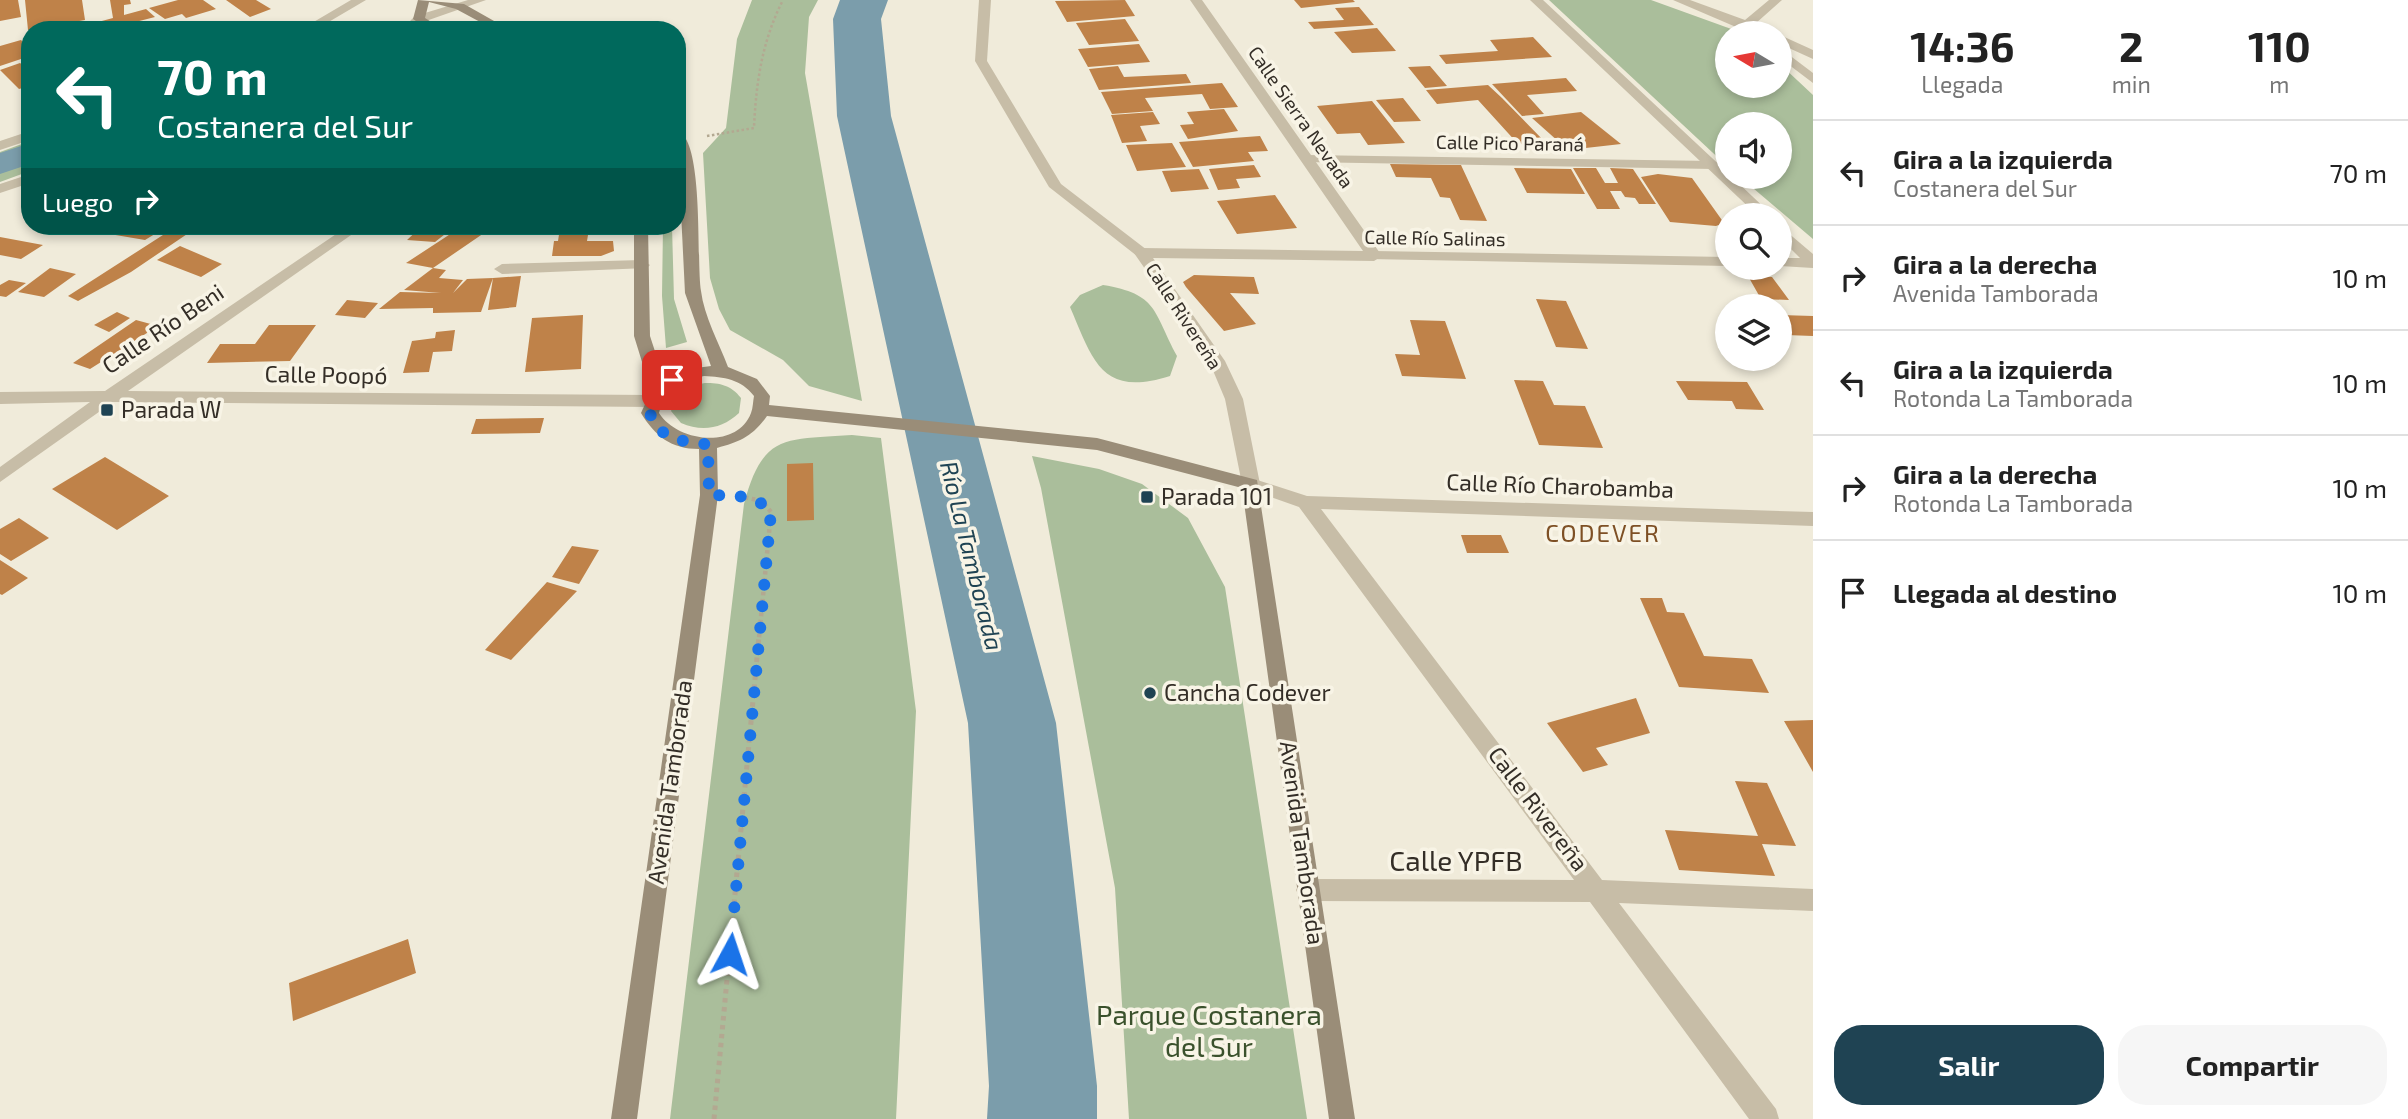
<!DOCTYPE html>
<html lang="es">
<meta charset="utf-8">
<style>
:root{--surface:#fff;--page:#f6f6f6;--text:#222;--muted:#767676;--line:#e0e0e0;--accent:#1f4353}
body{margin:0;font-family:"Exo 2",sans-serif;background:var(--page);color:var(--text);height:100vh;display:flex;flex-direction:column;font-size:26px;white-space:nowrap}
*{box-sizing:border-box;margin:0}
p{font-size:23px;color:var(--muted)}
.icon{flex:none;width:38px;height:38px;fill:none;stroke:currentColor;stroke-width:2;stroke-linecap:round;stroke-linejoin:round}
.map{position:relative;flex:1;overflow:hidden}
.panel{display:flex;flex-direction:column;background:var(--surface);width:595px}
.panel>*{flex:none}
.guide{position:absolute;left:21px;top:21px;width:665px;height:214px;border-radius:28px;box-shadow:0 4px 10px #0003;background:#00695c;color:#fff;overflow:hidden}
.needle{width:46px;rotate:280deg}
.buttons{position:absolute;left:1715px;top:21px;display:grid;gap:14px}
.buttons a{display:grid;place-items:center;width:77px;height:77px;border-radius:50%;background:var(--surface);box-shadow:0 4px 10px #0003;font-size:35px}
.pin{position:absolute;display:grid;place-items:center;width:60px;height:60px;color:#fff;margin:-30px;border-radius:14px;box-shadow:0 4px 10px #0006}
.me{position:absolute;width:77px;margin:-38px;rotate:5deg;stroke-linejoin:round;filter:drop-shadow(0 0 5px #0008)}
.turn{display:flex;align-items:center;gap:24px;height:147px;padding:0 21px;font-size:32px}
.turn .icon{width:91px;height:91px;stroke-width:2.5}
.turn b{display:block;font-size:49px;line-height:60px}
.then{display:flex;align-items:center;height:66px;padding:0 21px;background:#0003;gap:14px;font-size:26px}
.eta{display:flex;justify-content:space-evenly;align-items:center;height:119px;text-align:center}
.eta b{font-size:42px;font-weight:700;line-height:49px}
.cta{display:flex;gap:14px;margin-top:auto;padding:14px 21px}
.cta a{flex:1;height:80px;border-radius:28px;background:var(--accent);color:#fff;font-size:28px;font-weight:700;line-height:80px;text-align:center}
.cta a+a{background:var(--page);color:var(--text)}
ul{padding:0;list-style:none}
li{display:flex;align-items:center;gap:21px;height:105px;padding:0 21px;border-top:2px solid var(--line)}
li div{flex:1}
li b{display:block;font-size:26px}
li em{font-style:normal}
main{display:flex;flex:1;min-height:0}
.map>svg:first-child{display:block}
</style>
<main>
<div class="map">
<svg width="1813" height="1119" viewBox="0 0 1813 1119">
<rect width="100%" height="100%" fill="#f0ebda"/>
<!-- green -->
<path fill="#aabe9b" d="M752,0H818L809,17L805,73L862,401L809,386L783,360L730,330L719,309L710,278L703,153L726,128L737,39Z
M1549,0H1651L1734,30L1739,33H1727V86H1780V64L1782,66L1813,95V239L1740,177H1780V124H1727V166Z
M30,141V171L0,182V152Z
M663,226H672L674,299L687,342L666,348L662,296Z
M1103,285C1158,294 1153,311 1177,356L1170,376C1101,398 1093,360 1070,307L1080,295Z
M705,383C720,383 731,385 741,398L739,413C722,429 702,432 681,423L671,411L676,396L694,385Z
M852,435L881,438L916,711L896,1119H670L744,504C763,432 786,440 852,435Z
M1032,456L1099,469L1142,484L1188,518L1225,587L1307,1119H1129L1115,888L1041,488Z"/>
<g fill="none" stroke-linecap="round" stroke-linejoin="round">
<!-- canal -->
<path fill="#7b9dab" fill-rule="evenodd" d="M30,143V164L0,174V153Z"/>
<!-- river -->
<path fill="#7b9dab" fill-rule="evenodd" d="M840,0H888L881,19L891,116L1056,723L1097,1086V1119H987L989,1086L968,723L837,116L833,19Z"/>
</g>
<!-- building -->
<path fill="#bf8249" d="M0,0H18L21,17L0,21Z
M25,0H82L85,20L28,30Z
M110,0H130L131,4L124,5V15L146,9L155,17L104,30L98,22L113,18Z
M178,0H203L216,9L186,18L182,14L165,19L149,8Z
M226,0H256L271,9L250,17Z
M1125,0L1135,16L1067,22L1055,1Z
M1294,0H1353L1355,2L1301,8Z
M1359,7L1374,25L1314,29L1308,22L1344,20L1335,8Z
M1125,19L1139,41L1089,45L1076,23Z
M1377,28L1396,51L1352,53L1334,32Z
M1533,37L1552,57L1446,64L1439,55L1498,51L1490,40Z
M21,40L30,49V56L0,66V46Z
M1139,44L1150,62L1088,67L1078,49Z
M20,63L30,70V86L19,89L0,70Z
M1118,66L1124,77L1186,74L1191,83L1099,90L1089,69Z
M1430,66L1447,86L1425,88L1408,67Z
M1566,78L1577,91L1527,95L1544,114L1522,116L1492,84Z
M1222,83L1238,107L1210,109L1202,94L1145,98L1153,111L1112,114L1101,92Z
M1488,85L1502,98L1545,142L1518,144L1478,100L1437,104L1426,90Z
M1403,98L1421,121L1394,122L1376,100Z
M1372,101L1405,143L1368,145L1360,133L1337,134L1317,106Z
M1224,109L1238,131L1188,139L1180,125L1194,124L1187,112Z
M1153,112L1160,124L1140,126L1147,141L1122,143L1111,115Z
M1581,112L1621,144L1568,150L1532,118Z
M1260,136L1268,151L1248,152L1254,161L1193,167L1179,142Z
M1172,143L1186,167L1137,171L1126,145Z
M1390,164L1461,165L1487,221L1460,220L1450,198L1440,197L1431,178L1396,177Z
M1254,165L1261,177L1236,179L1240,188L1218,190L1209,169Z
M1514,168L1571,169L1585,194L1527,193Z
M1573,168H1596L1605,183H1618L1610,168L1633,169L1656,204H1639L1635,198L1625,197L1621,191H1610L1620,209H1597Z
M1199,169L1209,189L1171,192L1162,171Z
M1658,174L1692,178L1724,223L1716,226L1670,222L1641,177Z
M1275,195L1297,228L1237,234L1217,201Z
M93,226H168L145,240L86,230Z
M177,226H199L131,272L78,301L68,296Z
M422,226H429L454,227L435,242L407,240Z
M560,228L589,229L587,241H613L614,251L601,256H552L554,241H558Z
M458,229L487,231L433,268L446,270L439,278L463,280L453,293L467,279L493,278L481,312L433,313V308L379,309L400,292L441,293L404,290L433,268L406,263Z
M0,237L43,245L21,259L0,255Z
M180,246L222,264L201,277L157,260Z
M50,268L76,274L44,297L18,292Z
M1194,275L1254,277L1259,294L1230,293L1256,324L1224,331L1186,287L1183,282Z
M521,276L516,307L488,310L493,278Z
M1748,276L1772,277L1789,300L1761,299Z
M9,280L26,283L6,297L0,296V285Z
M1536,299L1566,301L1588,349L1556,347Z
M347,300L378,303L365,318L335,315Z
M117,312L130,318L109,332L94,325Z
M583,315L581,369L525,372L532,318Z
M1780,315L1813,316V336L1786,335L1780,325Z
M136,320L158,326L90,369L73,363Z
M1410,320L1445,321L1466,379L1402,376L1395,354L1420,355Z
M269,325H316L290,361L207,363L220,344H255Z
M455,330L452,351L433,352L429,372L403,373L412,341L435,338L436,332Z
M1514,380L1543,381L1554,405L1585,406L1603,448L1539,445Z
M1676,381L1747,382L1764,410L1736,409L1732,401L1688,400Z
M544,418L540,433L471,434L476,419Z
M105,457L169,496L117,530L52,489Z
M813,463L814,520L787,521V464Z
M19,518L49,538L11,561L0,554V529Z
M1461,535H1501L1509,553H1467Z
M572,546L599,550L579,584L552,577Z
M0,560L28,578L2,595L0,594Z
M547,582L577,591L511,660L485,650Z
M1640,598H1662L1667,612L1684,613L1704,656L1752,659L1769,693L1679,687Z
M1636,698L1650,733L1596,748L1608,765L1583,772L1547,723Z
M1813,720V772L1784,721Z
M1735,781L1767,783L1796,846L1762,844L1775,876L1679,870L1665,830L1758,836Z
M408,939L416,973L293,1021L289,983Z"/>
<g fill="none" stroke-linecap="round" stroke-linejoin="round">
<!-- path-far2 -->
<path stroke="#b3a891" stroke-width="2.5" stroke-dasharray="2.5 2.5" stroke-linecap="butt" d="M707,136L754,128C756,83 762,41 783,0"/>
<!-- path-far1 -->
<path stroke="#b3a891" stroke-width="4.5" stroke-dasharray="3.5 3.5" stroke-linecap="butt" d="M738,496L762,501L771,512L759,638"/>
<!-- path -->
<path stroke="#b3a891" stroke-width="5" stroke-dasharray="4.5 4.5" stroke-linecap="butt" d="M714,1119L759,636"/>
<!-- service -->
<path fill="#c7bda7" fill-rule="evenodd" d="M1307,155L1713,161L1720,165L1713,169L1302,162V156Z
M642,260L650,265L647,268L502,274L494,269L502,264Z"/>
<!-- minor -->
<path fill="#c7bda7" fill-rule="evenodd" d="M351,0H366L315,30H300Z
M468,0H486L423,22L414,30H401L415,16Z
M979,0H991L987,61L1061,184L1147,250V256H1137L1049,187L975,61Z
M1530,0H1543L1727,172V177H1732L1772,215H1757Z
M1673,0H1690L1745,20L1769,0H1782L1755,24L1774,33H1750Z
M1780,35L1813,50V59L1780,44Z
M1780,48L1813,73V83L1780,58Z
M30,131V140L0,150V141Z
M30,174V183L0,193V184Z
M348,226H364L128,391L652,395L661,401L652,407L113,402L0,482V467L90,402L0,404V392L105,391Z
M1780,226L1813,254V268L1780,266V258H1800L1780,238Z
M1374,251L1727,257V266L1369,259V253Z
M1251,478L1307,496L1813,512V526L1321,509L1602,880L1813,889V911L1619,903L1776,1109L1779,1119H1749L1590,902L1308,901L1300,898L1296,890L1300,882L1308,879L1574,880L1299,507L1245,488L1242,484Z"/>
<!-- tertiary -->
<path fill="#c7bda7" fill-rule="evenodd" d="M1190,0H1202L1382,256L1374,261L1153,258L1225,361L1243,399L1260,484L1251,490L1242,484L1225,399L1209,361L1134,253L1142,248L1363,251Z"/>
<!-- secondary -->
<path fill="#9a8d78" fill-rule="evenodd" d="M418,0L464,4L510,30H495L456,9L429,2L425,18L444,30H429L413,19Z
M677,130C705,140 696,262 701,291C704,316 719,343 728,367L757,379L770,396L769,405L1097,438L1257,480L1355,1119H1329L1242,488L1097,450L767,416C753,436 740,442 717,448L718,495L637,1119H611L700,495L699,449C671,449 655,436 641,413L651,391L634,336V226H648L650,336L664,379L689,369L711,366L685,293ZM704,376C724,377 741,379 754,396C753,401 753,408 751,413C737,450 677,442 659,413C665,390 682,381 704,376Z"/>
</g>
<g fill="none" stroke-linecap="round" stroke-linejoin="round">
<!-- route -->
<path stroke="#1a73e8" stroke-width="12" stroke-dasharray="0 21.6" d="M672,380C624,417 665,444 708,444L709,495C733,496 755,493 771,512L730,954"/>
</g>
<!-- markers -->
<g fill="#1f4353" stroke="#f8f4e6" stroke-width="2.5">
<rect x="100" y="403" width="14" height="14" rx="3.5"/>
<rect x="1140" y="490" width="14" height="14" rx="3.5"/>
<circle cx="1150" cy="693" r="7"/>
</g>
<g text-anchor="middle" stroke-width="7" stroke-linejoin="round" paint-order="stroke">
<!-- far-street labels -->
<g font-size="19" fill="#342e27" stroke="#f8f4e6">
<text transform="translate(1301 117) rotate(55)" y="7">Calle Sierra Nevada</text>
<text transform="translate(1510 143) rotate(1)" y="7">Calle Pico Paraná</text>
<text transform="translate(1435 238) rotate(1)" y="7">Calle Río Salinas</text>
<text transform="translate(1184 316) rotate(57)" y="7">Calle Rivereña</text>
</g>
<!-- street labels -->
<g font-size="23" fill="#342e27" stroke="#f8f4e6">
<text transform="translate(163 329) rotate(-34)" y="8">Calle Río Beni</text>
<text transform="translate(326 375) rotate(1)" y="8">Calle Poopó</text>
<text transform="translate(1560 486) rotate(2)" y="8">Calle Río Charobamba</text>
<text transform="translate(670 782) rotate(-82)" y="8">Avenida Tamborada</text>
<text transform="translate(1538 809) rotate(53)" y="8">Calle Rivereña</text>
<text transform="translate(1302 843) rotate(82)" y="8">Avenida Tamborada</text>
</g>
<!-- poi labels -->
<g font-size="23" fill="#342e27" stroke="#f8f4e6" text-anchor="start">
<text x="121" y="418">Parada W</text>
<text x="1161" y="505">Parada 101</text>
<text x="1164" y="701">Cancha Codever</text>
</g>
<!-- neighbourhood labels -->
<g font-size="24" letter-spacing="2" fill="#7e5025" stroke="#f8f4e6">
<text x="1603" y="542">CODEVER</text>
</g>
<!-- water labels -->
<g font-size="24" font-style="italic" fill="#1f4353" stroke="#f8f4e6">
<text transform="translate(971 556) rotate(76)" y="8">Río La Tamborada</text>
</g>
<!-- near-street labels -->
<g font-size="28" fill="#342e27" stroke="#f8f4e6">
<text x="1456" y="871">Calle YPFB</text>
</g>
<!-- near-park labels -->
<g font-size="28" fill="#3a512c" stroke="#f8f4e6">
<text x="1209" y="1025">Parque Costanera<tspan x="1209" dy="32">del Sur</tspan></text>
</g>
</g>
</svg>
<div class="buttons">
<a><svg class="needle" viewBox="-14 -14 28 28"><path d="M0-13l5 13h-10z" fill="#e53935"/><path d="M0 13l5-13h-10z" fill="#767676"/></svg></a>
<a><svg class="icon" aria-label="sound" viewBox="0 0 24 24"><path d="M4 9h4l5-4v14l-5-4H4zM17 9q2 3 0 6"/></svg></a>
<a><svg class="icon" aria-label="search" viewBox="0 0 24 24"><circle cx="10" cy="10" r="6"/><path d="M15 15l6 6"/></svg></a>
<a><svg class="icon" aria-label="layers" viewBox="0 0 24 24"><path d="M12 4l9 5-9 5-9-5zM3 14l9 5 9-5"/></svg></a>
</div>
<div class="pin" style="left:672px;top:380px;background:#d93025"><svg class="icon" aria-label="arrive" viewBox="0 0 24 24"><path d="M6 21V4h12l-3 4 3 4H6"/></svg></div>
<svg class="me" style="left:730px;top:954px" viewBox="-20 -20 40 40"><path d="M0-17L14 15 0 8-14 15z" fill="#1a73e8" stroke="#fff" stroke-width="4"/></svg>
<div class="guide">
<div class="turn"><svg class="icon" aria-label="left" viewBox="0 0 24 24"><path d="M17 20v-9H6M10 6l-5 5 5 5"/></svg><div><b>70 m</b>Costanera del Sur</div></div>
<div class="then">Luego<svg class="icon" aria-label="right" viewBox="0 0 24 24"><path d="M7 20v-9h11M14 6l5 5-5 5"/></svg></div>
</div>
</div>
<section class="panel">
<div class="eta">
<div><b>14:36</b><p>Llegada</p></div>
<div><b>2</b><p>min</p></div>
<div><b>110</b><p>m</p></div>
</div>
<ul>
<li><svg class="icon" aria-label="left" viewBox="0 0 24 24"><path d="M17 20v-9H6M10 6l-5 5 5 5"/></svg><div><b>Gira a la izquierda</b><p>Costanera del Sur</p></div><em>70 m</em></li>
<li><svg class="icon" aria-label="right" viewBox="0 0 24 24"><path d="M7 20v-9h11M14 6l5 5-5 5"/></svg><div><b>Gira a la derecha</b><p>Avenida Tamborada</p></div><em>10 m</em></li>
<li><svg class="icon" aria-label="left" viewBox="0 0 24 24"><path d="M17 20v-9H6M10 6l-5 5 5 5"/></svg><div><b>Gira a la izquierda</b><p>Rotonda La Tamborada</p></div><em>10 m</em></li>
<li><svg class="icon" aria-label="right" viewBox="0 0 24 24"><path d="M7 20v-9h11M14 6l5 5-5 5"/></svg><div><b>Gira a la derecha</b><p>Rotonda La Tamborada</p></div><em>10 m</em></li>
<li><svg class="icon" aria-label="arrive" viewBox="0 0 24 24"><path d="M6 21V4h12l-3 4 3 4H6"/></svg><div><b>Llegada al destino</b></div><em>10 m</em></li>
</ul>
<div class="cta"><a>Salir</a><a>Compartir</a></div>
</section>
</main>
